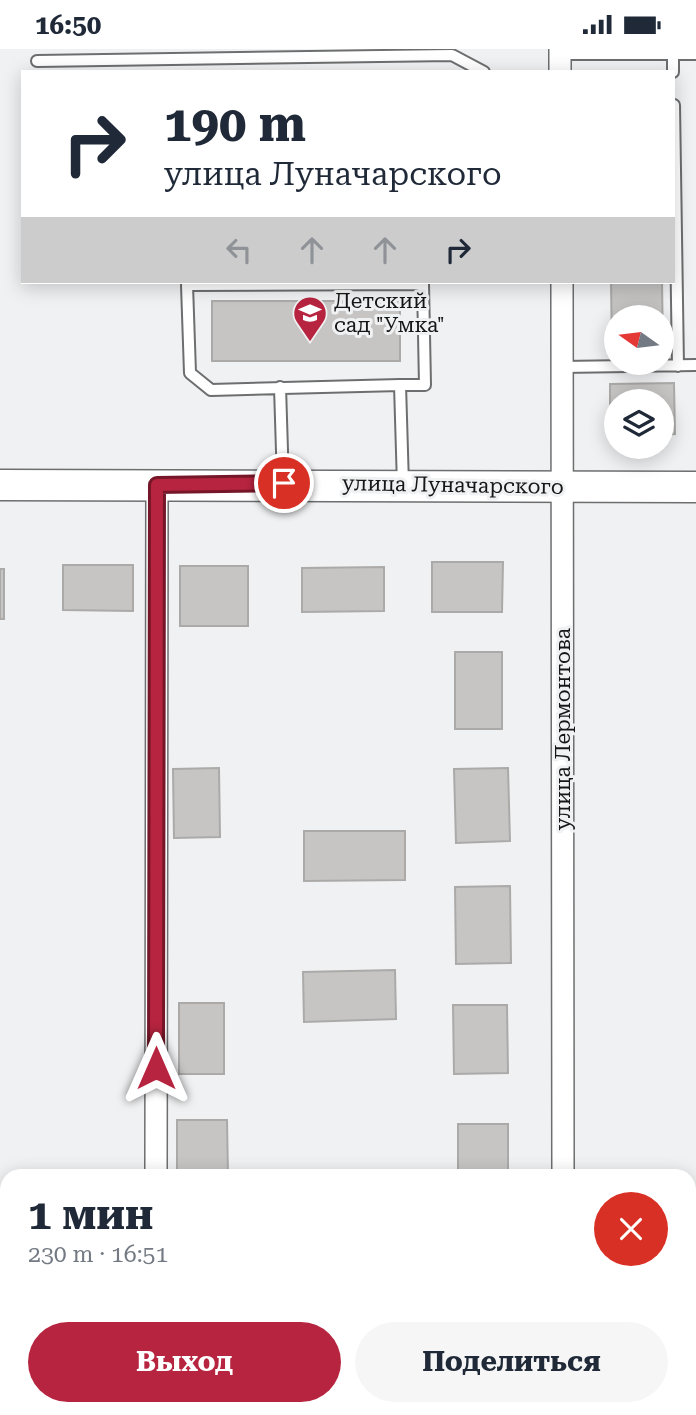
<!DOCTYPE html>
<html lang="ru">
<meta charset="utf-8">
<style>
:root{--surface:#fff;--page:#f6f6f7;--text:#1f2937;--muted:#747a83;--accent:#b6243f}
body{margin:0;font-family:"Roboto Serif",serif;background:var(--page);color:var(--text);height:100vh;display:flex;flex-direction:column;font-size:26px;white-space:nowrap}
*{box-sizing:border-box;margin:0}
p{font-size:23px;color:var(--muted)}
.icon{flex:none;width:38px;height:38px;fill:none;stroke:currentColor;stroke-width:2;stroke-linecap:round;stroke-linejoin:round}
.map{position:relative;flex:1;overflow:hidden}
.panel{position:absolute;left:0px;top:1120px;width:696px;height:247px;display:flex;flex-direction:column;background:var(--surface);border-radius:21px 21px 0 0;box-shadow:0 4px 18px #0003}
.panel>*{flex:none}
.hud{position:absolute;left:21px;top:21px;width:654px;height:214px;border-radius:0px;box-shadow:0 4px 18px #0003;background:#fff;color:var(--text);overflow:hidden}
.needle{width:46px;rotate:284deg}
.fabs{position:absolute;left:604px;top:256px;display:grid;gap:14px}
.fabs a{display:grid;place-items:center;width:70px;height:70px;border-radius:50%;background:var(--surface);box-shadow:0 4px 18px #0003;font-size:35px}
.pin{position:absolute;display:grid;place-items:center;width:60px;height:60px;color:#fff;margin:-30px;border:4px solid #fff;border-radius:50%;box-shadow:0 2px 7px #0007}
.me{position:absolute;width:77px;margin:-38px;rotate:0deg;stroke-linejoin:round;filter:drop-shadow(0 0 5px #0008)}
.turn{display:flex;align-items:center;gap:24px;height:147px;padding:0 28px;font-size:32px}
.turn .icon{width:91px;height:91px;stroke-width:2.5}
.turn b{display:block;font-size:49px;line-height:60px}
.lanes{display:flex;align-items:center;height:66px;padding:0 28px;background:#0003;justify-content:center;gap:35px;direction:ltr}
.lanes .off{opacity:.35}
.round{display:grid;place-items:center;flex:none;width:74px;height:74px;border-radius:37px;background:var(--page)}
.head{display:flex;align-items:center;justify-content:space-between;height:119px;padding:0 28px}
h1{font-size:42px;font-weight:700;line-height:52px}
.button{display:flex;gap:14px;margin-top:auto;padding:14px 28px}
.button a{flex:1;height:80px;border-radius:42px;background:var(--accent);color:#fff;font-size:28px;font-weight:700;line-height:80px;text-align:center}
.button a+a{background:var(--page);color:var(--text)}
.status{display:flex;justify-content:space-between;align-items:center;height:49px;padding:0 35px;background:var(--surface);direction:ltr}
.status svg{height:19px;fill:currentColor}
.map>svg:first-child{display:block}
</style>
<div class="status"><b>16:50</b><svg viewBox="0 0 49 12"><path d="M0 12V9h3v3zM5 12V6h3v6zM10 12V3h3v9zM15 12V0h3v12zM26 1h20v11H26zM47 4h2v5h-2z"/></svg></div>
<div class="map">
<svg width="696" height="1366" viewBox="0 0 696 1366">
<rect width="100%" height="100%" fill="#f0f1f2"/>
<!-- green -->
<path fill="#d4e1f5" d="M690,1305H696V1366H183L174,1360H690Z"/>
<!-- building -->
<path fill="#c6c5c4" stroke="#abaaa9" stroke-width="2" d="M611,233H662L663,299L662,268H616V300H612Z
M212,252H400V312H212Z
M674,334L675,385L662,386V352H616V386L610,387V335Z
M432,513H503L502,563H432Z
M63,516H133V562L63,561Z
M180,517H248V577H180Z
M384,518V562L302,563V519Z
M0,520H4V570H0Z
M455,603H502V680H455Z
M219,719L220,788L174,789L173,720Z
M508,719L510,792L456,794L454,720Z
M304,782H405V831L304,832Z
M510,837L511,914L456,915L455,838Z
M395,921L396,970L304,973L303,923Z
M179,954H224V1025H179Z
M453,956H507L508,1024L454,1025Z
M177,1071H227L228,1127H177Z
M458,1075H508V1127H458Z
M0,1194H7V1240H0Z"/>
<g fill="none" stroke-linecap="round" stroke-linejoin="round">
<!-- lane casing -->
<g stroke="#6d6e6f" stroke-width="14">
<path id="lane" d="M560,5H696
M673,5V23
M37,12L452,6L484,23
M674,56L678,317
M562,318L696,316
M400,336L211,341L190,324L187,236L423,235L425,336H400L403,436
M280,338L283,434"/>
</g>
<!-- street casing -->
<g stroke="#6d6e6f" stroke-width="24">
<path id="street" d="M560,0V23
M562,233L563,1127
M156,1127L157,436
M153,1366L154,1360"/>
</g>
<!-- secondary casing -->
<g stroke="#6d6e6f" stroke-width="33">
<path id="secondary" d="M0,436L696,438
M0,1290H7
M690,1291H696"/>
</g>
<!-- lane -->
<use href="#lane" stroke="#fff" stroke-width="10"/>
<!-- street -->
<use href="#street" stroke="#fff" stroke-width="21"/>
<!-- secondary -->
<use href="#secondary" stroke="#fff" stroke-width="30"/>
</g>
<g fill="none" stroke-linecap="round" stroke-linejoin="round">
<!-- route casing -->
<g stroke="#761729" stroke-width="18">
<path id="route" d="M156,1019L157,436L284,434"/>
</g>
<!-- route -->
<use href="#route" stroke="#b6243f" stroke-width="12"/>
</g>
<!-- icons -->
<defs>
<g id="school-pin" transform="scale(1.75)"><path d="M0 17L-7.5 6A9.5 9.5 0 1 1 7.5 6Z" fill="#b6243f" stroke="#f0f1f2"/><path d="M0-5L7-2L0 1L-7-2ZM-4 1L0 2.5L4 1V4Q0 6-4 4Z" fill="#fff"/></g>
</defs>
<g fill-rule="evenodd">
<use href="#school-pin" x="310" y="264"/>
</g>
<g text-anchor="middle" stroke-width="6" stroke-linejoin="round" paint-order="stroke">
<!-- poi labels -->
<g font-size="21" fill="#161616" stroke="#f0f1f2" text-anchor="start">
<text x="334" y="259">Детский<tspan x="334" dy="24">сад "Умка"</tspan></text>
</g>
<!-- street labels -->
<g font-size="21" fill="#161616" stroke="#f0f1f2">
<text transform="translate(453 436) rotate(1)" y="7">улица Луначарского</text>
<text transform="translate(563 680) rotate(-90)" y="7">улица Лермонтова</text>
</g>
</g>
</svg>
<div class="fabs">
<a><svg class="needle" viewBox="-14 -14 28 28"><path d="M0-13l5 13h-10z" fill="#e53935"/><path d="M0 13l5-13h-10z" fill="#747a83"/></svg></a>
<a><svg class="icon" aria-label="layers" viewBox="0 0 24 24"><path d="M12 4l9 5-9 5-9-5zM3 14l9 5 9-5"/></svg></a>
</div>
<div class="pin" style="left:284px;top:434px;background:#d93025"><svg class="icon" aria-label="arrive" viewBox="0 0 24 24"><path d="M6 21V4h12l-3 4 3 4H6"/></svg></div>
<svg class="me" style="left:156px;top:1019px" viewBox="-20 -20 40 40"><path d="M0-17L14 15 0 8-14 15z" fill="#b6243f" stroke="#fff" stroke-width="4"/></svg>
<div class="hud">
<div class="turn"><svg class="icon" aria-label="right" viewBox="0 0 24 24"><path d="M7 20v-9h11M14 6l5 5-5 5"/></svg><div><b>190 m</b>улица Луначарского</div></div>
<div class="lanes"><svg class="icon off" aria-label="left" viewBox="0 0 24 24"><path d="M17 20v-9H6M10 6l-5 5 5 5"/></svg><svg class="icon off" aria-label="ahead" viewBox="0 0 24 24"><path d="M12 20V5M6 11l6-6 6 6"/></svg><svg class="icon off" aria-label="ahead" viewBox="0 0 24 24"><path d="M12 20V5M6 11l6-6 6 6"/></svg><svg class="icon" aria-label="right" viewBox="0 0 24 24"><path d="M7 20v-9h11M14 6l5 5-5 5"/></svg></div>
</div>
<section class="panel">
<div class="head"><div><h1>1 мин</h1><p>230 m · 16:51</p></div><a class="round" style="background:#d93025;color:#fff"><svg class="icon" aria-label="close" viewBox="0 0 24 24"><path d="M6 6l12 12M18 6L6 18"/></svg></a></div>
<div class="button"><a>Выход</a><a>Поделиться</a></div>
</section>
</div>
